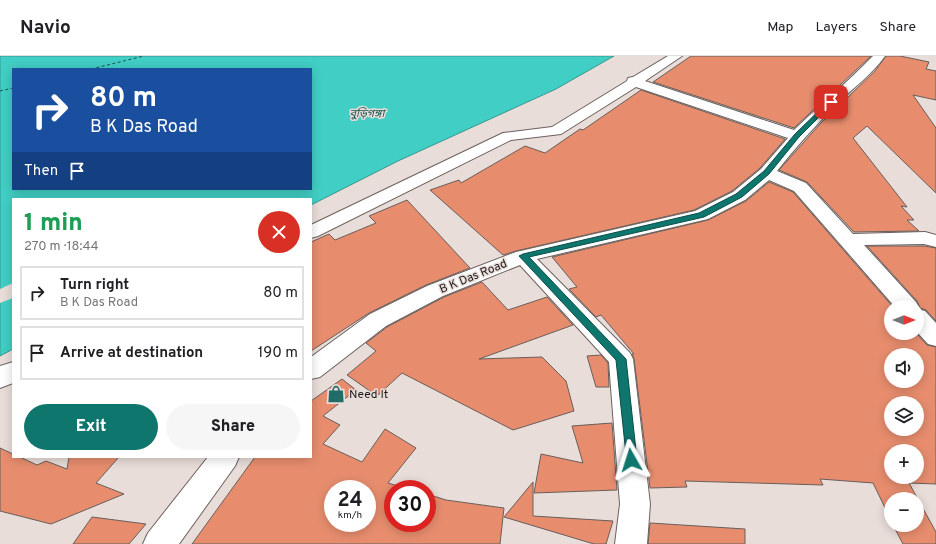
<!DOCTYPE html>
<meta charset="utf-8">
<style>
:root{--surface:#fff;--page:#f6f6f6;--text:#202124;--muted:#757577;--line:#e0e0e0;--accent:#0f766e}
body{margin:0;font-family:Overpass,"Noto Sans Bengali",sans-serif;background:var(--page);color:var(--text);height:100vh;display:flex;flex-direction:column;font-size:15px;white-space:nowrap}
*{box-sizing:border-box;margin:0}
p{font-size:13px;color:var(--muted)}
.icon{flex:none;width:22px;height:22px;fill:none;stroke:currentColor;stroke-width:2;stroke-linecap:round;stroke-linejoin:round}
.map{position:relative;flex:1;overflow:hidden}
.drawer{position:absolute;left:12px;top:142px;width:300px;height:260px;display:flex;flex-direction:column;background:var(--surface);border-radius:0px;box-shadow:0 2px 10px #0003}
.drawer>*{flex:none}
.top-card{position:absolute;left:12px;top:12px;width:300px;height:122px;border-radius:0px;box-shadow:0 2px 10px #0003;background:#1a4fa0;color:#fff;overflow:hidden}
.needle{width:26px;rotate:90deg}
.buttons{position:absolute;left:884px;top:244px;display:grid;gap:8px}
.buttons a{display:grid;place-items:center;width:40px;height:40px;border-radius:50%;background:var(--surface);box-shadow:0 2px 10px #0003;font-size:20px}
.speed{position:absolute;left:324px;top:424px;display:flex;gap:8px;font-size:20px;font-weight:700;text-align:center}
.speed>*{display:grid;place-content:center;width:52px;height:52px;border-radius:50%;background:var(--surface);box-shadow:0 2px 10px #0003;line-height:1}
.speed small{font-size:10px;font-weight:400}
.speed .limit{border:6px solid #d22;background:#fff;color:#111}
.pin{position:absolute;display:grid;place-items:center;width:34px;height:34px;color:#fff;margin:-17px;border-radius:8px;box-shadow:0 2px 6px #0006}
.me{position:absolute;width:44px;margin:-22px;rotate:354deg;stroke-linejoin:round;filter:drop-shadow(0 0 3px #0008)}
.turn{display:flex;align-items:center;gap:14px;height:84px;padding:0 12px;font-size:18px}
.turn .icon{width:52px;height:52px;stroke-width:2.5}
.turn b{display:block;font-size:28px;line-height:34px}
.then{display:flex;align-items:center;height:38px;padding:0 12px;background:#0003;gap:8px;font-size:15px}
.round{display:grid;place-items:center;flex:none;width:42px;height:42px;border-radius:21px;background:var(--page)}
.headline{display:flex;align-items:center;justify-content:space-between;height:68px;padding:0 12px}
h1{font-size:24px;font-weight:800;line-height:30px;color:#1e9e55}
.primary-button{display:flex;gap:8px;margin-top:auto;padding:8px 12px}
.primary-button a{flex:1;height:46px;border-radius:24px;background:var(--accent);color:#fff;font-size:16px;font-weight:800;line-height:46px;text-align:center}
.primary-button a+a{background:var(--page);color:var(--text)}
ul{padding:0;list-style:none}
li{display:flex;align-items:center;gap:12px;height:54px;margin:0 8px 6px;padding:0 4px;border:2px solid var(--line);border-radius:0px}
li div{flex:1}
li b{display:block;font-size:15px}
li em{font-style:normal}
header{display:flex;align-items:center;gap:24px;box-sizing:border-box;height:56px;padding:0 20px;background:var(--surface);border-bottom:1px solid var(--line)}
header strong{font-size:19px}
nav{display:flex;gap:22px;margin-inline-start:auto;font-size:14px}
.map>svg:first-child{display:block}
</style>
<header>
<strong>Navio</strong>
<nav><a>Map</a><a>Layers</a><a>Share</a></nav>
</header>
<div class="map">
<svg width="936" height="488" viewBox="0 0 936 488">
<rect width="100%" height="100%" fill="#e9ddd9"/>
<!-- water -->
<path fill="#41cec4" stroke="#369890" fill-rule="evenodd" d="M0,0H614L556,33L398,105L311,149V143H13V293L0,300ZM13,13H311V133H13Z"/>
<!-- pier -->
<path fill="#e9ddd9" d="M13,227V242L0,247V233Z"/>
<g fill="none" stroke-linecap="round" stroke-linejoin="round">
<!-- ferry -->
<path stroke="#1a544f" stroke-width="1" stroke-dasharray="3 2.5" stroke-linecap="butt" d="M91,13L144,0
M0,35L13,32"/>
</g>
<!-- building -->
<path fill="#e78d6e" stroke="#685e5a" fill-rule="evenodd" d="M691,0H871L794,72L653,26Z
M886,0H900L929,6L926,13L936,15V44L913,39L936,72V137L867,70L853,82L907,151L901,150L914,164H907L919,175L854,176L807,126L779,114L821,67L875,15Z
M641,34L785,83L760,112L732,135L694,154L516,195L503,199L430,134L459,124L461,127L525,90L545,97L580,73L583,74Z
M769,126L793,136L893,251H891V277H916L927,289L936,291V428L909,427L936,476V488H903L893,469H917V443H891V464L873,427L820,423L823,429L685,425L687,431L650,432L634,303L632,298H634L601,259L596,261L569,233L577,231L552,201L708,164L746,145ZM891,299H917V325H891ZM891,347H917V373H891ZM891,395H917V421H891Z
M407,144L470,212L426,229L369,257L311,295V186L329,178L335,184L376,167L369,160Z
M867,190H924L936,192V265L926,254L920,252L917,245Z
M482,226L508,254L547,241L573,269L479,303L542,301L566,325L574,355L513,374L402,317L377,340L347,319L376,295L366,287L387,271L444,241Z
M601,299L608,307L609,331H596L587,300Z
M342,323L356,334L323,360L340,369L323,388L362,406L385,373L416,392L388,427L408,433H393V467H427V438L446,444L504,452L500,488H192L255,401H311V345ZM333,433H367V467H333Z
M612,367L617,434L534,437L541,398L583,407L572,370Z
M0,392L13,398V401H20L37,409L46,405L67,413L69,401H119L96,427L124,438L51,468L0,455Z
M533,426V460L613,465L606,488H594L504,461Z
M92,461L146,468L129,488H73Z
M650,467L745,473V488H648Z"/>
<g fill="none" stroke-linecap="round" stroke-linejoin="round">
<!-- minor casing -->
<g stroke="#6c615e" stroke-width="2">
<path id="minor" d="M668,0H682L645,25L794,74C820,49 848,26 873,0H885C871,20 851,33 835,50C814,71 795,92 777,115L806,127L853,178L925,176L936,179V191L924,188L864,189L916,246L919,251L918,253L925,255L936,267V290L928,288L917,276V251H895L794,135L769,124L745,144L708,163L537,203L630,297L633,303L650,448L647,488H615L620,448L609,306L520,209L443,240L386,270L320,321L311,323V301L370,258L427,230L516,196L695,155L733,136L761,113L788,82L636,31L561,78L511,84L318,180L311,182V169L503,77L552,71L627,25L628,22L633,21Z
M13,306V327L0,332V310Z
M208,401H239L235,410L179,488H143L148,477Z"/>
</g>
<!-- minor -->
<use href="#minor" fill="#fff" fill-rule="evenodd"/>
</g>
<!-- route -->
<path fill="#0f766e" stroke="#0a4d48" d="M829,45L834,46L799,81L769,118L742,141L704,161L529,201L626,303L637,404L635,408L631,410L627,408L616,304L519,200L523,198L699,157L736,138L764,115L795,78Z"/>
<!-- icons -->
<defs>
<g id="shop-bare" transform="scale(1.38)"><path d="M-5-2.5h2.3a2.7 3.5 0 0 1 5.4 0H5L5.5 6h-11ZM-1.5-2.5h3a1.5 2.3 0 0 0-3 0Z" fill="#226c67" stroke="#e9ddd9" stroke-width="2.5" paint-order="stroke"/></g>
</defs>
<g fill-rule="evenodd">
<use href="#shop-bare" x="336" y="338"/>
</g>
<g text-anchor="middle" stroke-width="3" stroke-linejoin="round" paint-order="stroke">
<!-- far-water labels -->
<g font-size="11" font-style="italic" fill="#1a544f" stroke="#e9ddd9">
<text x="367" y="61">বুড়িগঙ্গা</text>
</g>
<!-- street labels -->
<g font-size="12" fill="#1e1a18" stroke="#e9ddd9">
<text transform="translate(473 220) rotate(-22)" y="4">B K Das Road</text>
</g>
<!-- poi labels -->
<g font-size="12" fill="#1e1a18" stroke="#e9ddd9" text-anchor="start">
<text x="349" y="342">Need It</text>
</g>
</g>
</svg>
<div class="buttons">
<a><svg class="needle" viewBox="-14 -14 28 28"><path d="M0-13l5 13h-10z" fill="#e53935"/><path d="M0 13l5-13h-10z" fill="#757577"/></svg></a>
<a><svg class="icon" aria-label="sound" viewBox="0 0 24 24"><path d="M4 9h4l5-4v14l-5-4H4zM17 9q2 3 0 6"/></svg></a>
<a><svg class="icon" aria-label="layers" viewBox="0 0 24 24"><path d="M12 4l9 5-9 5-9-5zM3 14l9 5 9-5"/></svg></a>
<a>+</a>
<a>−</a>
</div>
<div class="speed"><div>24<small>km/h</small></div><div class="limit">30</div></div>
<div class="pin" style="left:831px;top:46px;background:#d93025"><svg class="icon" aria-label="arrive" viewBox="0 0 24 24"><path d="M6 21V4h12l-3 4 3 4H6"/></svg></div>
<svg class="me" style="left:631px;top:404px" viewBox="-20 -20 40 40"><path d="M0-17L14 15 0 8-14 15z" fill="#0f766e" stroke="#fff" stroke-width="4"/></svg>
<div class="top-card">
<div class="turn"><svg class="icon" aria-label="right" viewBox="0 0 24 24"><path d="M7 20v-9h11M14 6l5 5-5 5"/></svg><div><b>80 m</b>B K Das Road</div></div>
<div class="then">Then<svg class="icon" aria-label="arrive" viewBox="0 0 24 24"><path d="M6 21V4h12l-3 4 3 4H6"/></svg></div>
</div>
<section class="drawer">
<div class="headline"><div><h1>1 min</h1><p>270 m · 18:44</p></div><a class="round" style="background:#d93025;color:#fff"><svg class="icon" aria-label="close" viewBox="0 0 24 24"><path d="M6 6l12 12M18 6L6 18"/></svg></a></div>
<ul>
<li><svg class="icon" aria-label="right" viewBox="0 0 24 24"><path d="M7 20v-9h11M14 6l5 5-5 5"/></svg><div><b>Turn right</b><p>B K Das Road</p></div><em>80 m</em></li>
<li><svg class="icon" aria-label="arrive" viewBox="0 0 24 24"><path d="M6 21V4h12l-3 4 3 4H6"/></svg><div><b>Arrive at destination</b></div><em>190 m</em></li>
</ul>
<div class="primary-button"><a>Exit</a><a>Share</a></div>
</section>
</div>
